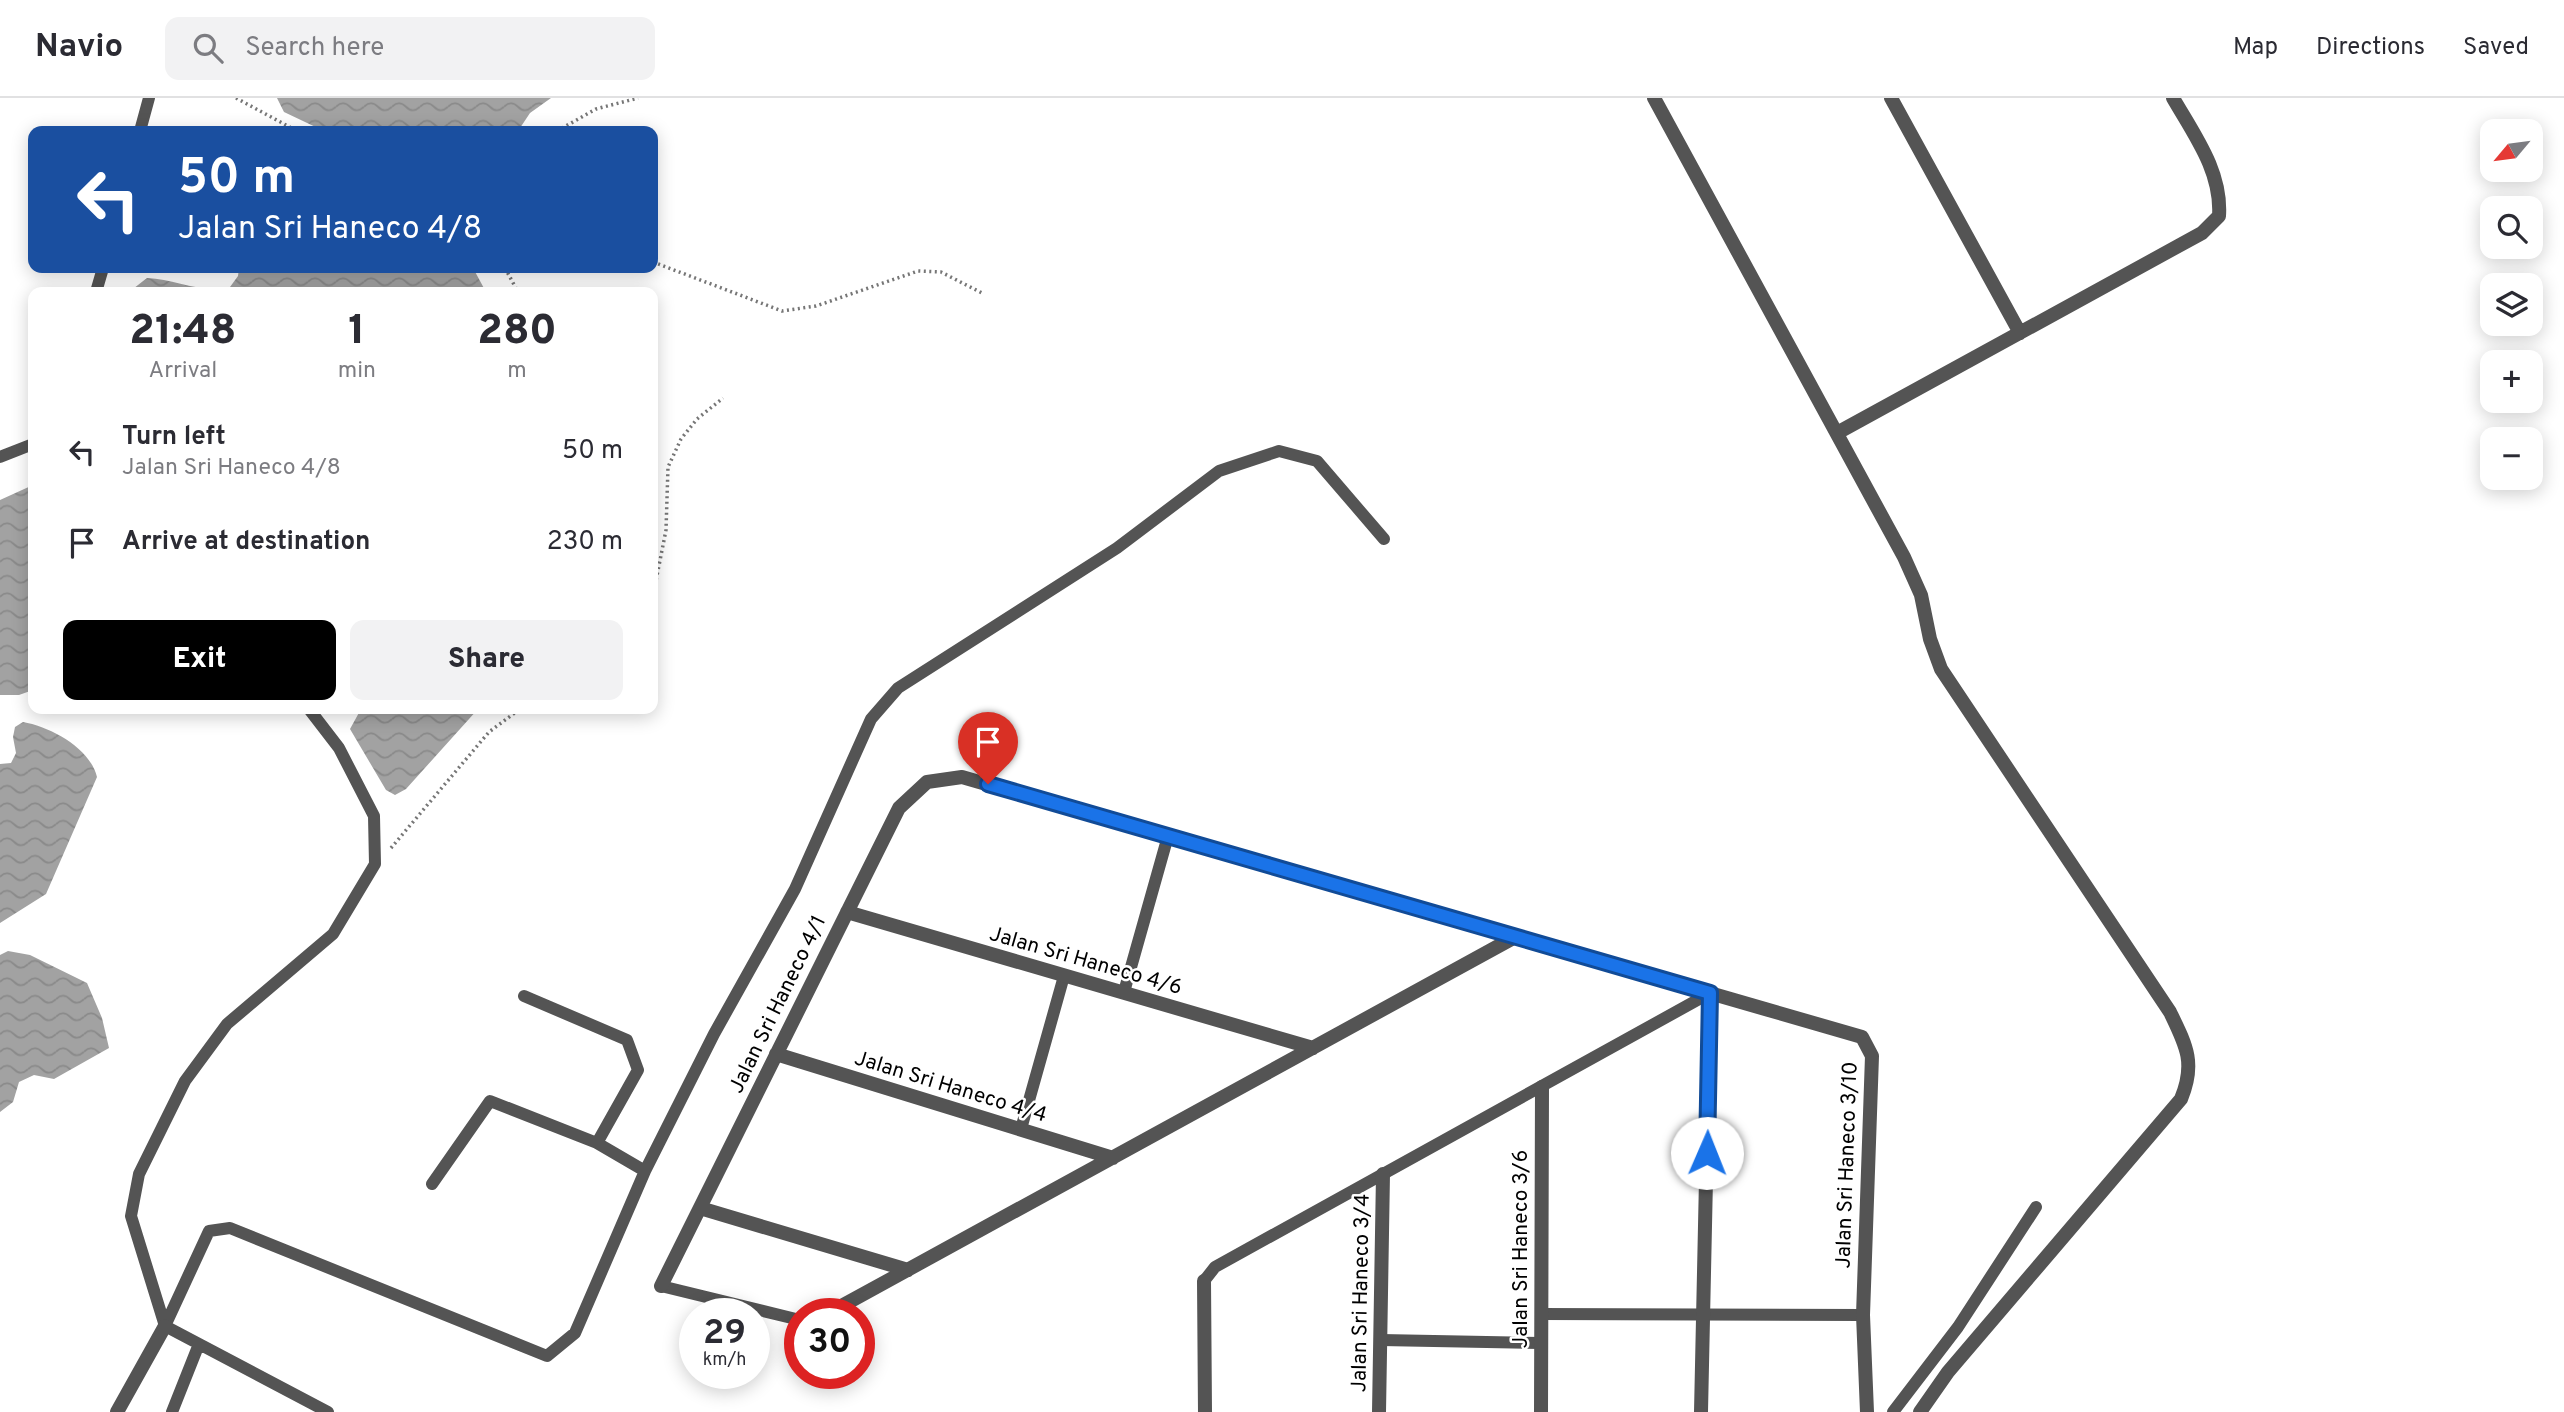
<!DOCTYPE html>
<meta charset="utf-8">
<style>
:root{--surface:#fff;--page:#f2f2f3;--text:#2b2b33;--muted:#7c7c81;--line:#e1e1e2;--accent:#000}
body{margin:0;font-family:Overpass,sans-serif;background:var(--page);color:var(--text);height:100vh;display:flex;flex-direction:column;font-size:26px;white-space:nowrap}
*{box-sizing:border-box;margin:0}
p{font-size:23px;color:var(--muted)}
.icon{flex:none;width:38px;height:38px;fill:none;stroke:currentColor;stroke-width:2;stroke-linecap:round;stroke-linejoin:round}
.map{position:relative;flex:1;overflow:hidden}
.details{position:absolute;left:28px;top:189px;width:630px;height:427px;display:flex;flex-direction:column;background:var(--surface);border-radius:14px;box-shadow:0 4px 18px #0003}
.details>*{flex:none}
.banner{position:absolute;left:28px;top:28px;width:630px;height:147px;border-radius:14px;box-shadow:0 4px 18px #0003;background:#1a4fa0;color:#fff;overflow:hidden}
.needle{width:46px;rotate:241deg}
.buttons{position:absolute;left:2480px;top:21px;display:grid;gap:14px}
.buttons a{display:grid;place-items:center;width:63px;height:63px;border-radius:14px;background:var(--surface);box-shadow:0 4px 18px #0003;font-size:35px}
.speed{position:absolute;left:679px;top:1200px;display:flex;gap:14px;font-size:35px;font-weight:700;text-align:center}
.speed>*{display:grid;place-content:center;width:91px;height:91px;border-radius:50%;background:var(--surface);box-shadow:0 4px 18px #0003;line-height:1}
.speed small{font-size:18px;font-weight:400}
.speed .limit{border:10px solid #d22;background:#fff;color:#111}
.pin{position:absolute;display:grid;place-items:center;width:60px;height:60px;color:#fff;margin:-72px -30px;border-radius:50% 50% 50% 0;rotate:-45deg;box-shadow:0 0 7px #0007}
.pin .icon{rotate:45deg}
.me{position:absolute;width:77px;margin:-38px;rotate:1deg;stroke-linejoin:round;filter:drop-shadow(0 0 5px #0008)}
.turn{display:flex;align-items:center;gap:24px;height:147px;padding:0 35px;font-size:32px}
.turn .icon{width:91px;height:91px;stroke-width:2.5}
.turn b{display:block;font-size:49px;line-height:60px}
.eta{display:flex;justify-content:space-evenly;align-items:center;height:119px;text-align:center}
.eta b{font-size:42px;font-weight:800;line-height:49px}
.action{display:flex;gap:14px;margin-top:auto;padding:14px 35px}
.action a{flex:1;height:80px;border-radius:14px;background:var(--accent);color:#fff;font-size:28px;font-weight:800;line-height:80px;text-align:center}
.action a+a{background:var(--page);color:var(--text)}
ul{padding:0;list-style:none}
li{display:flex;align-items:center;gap:21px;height:91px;padding:0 35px}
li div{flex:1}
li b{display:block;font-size:26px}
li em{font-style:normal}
header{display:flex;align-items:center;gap:42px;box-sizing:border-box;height:98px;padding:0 35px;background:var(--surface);border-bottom:2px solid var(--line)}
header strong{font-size:33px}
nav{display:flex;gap:38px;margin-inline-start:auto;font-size:24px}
.search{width:490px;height:63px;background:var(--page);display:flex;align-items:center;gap:18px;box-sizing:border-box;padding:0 24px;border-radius:14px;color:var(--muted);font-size:26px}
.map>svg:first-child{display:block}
</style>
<header>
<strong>Navio</strong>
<div class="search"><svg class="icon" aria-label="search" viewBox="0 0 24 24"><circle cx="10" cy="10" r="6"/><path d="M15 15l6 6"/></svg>Search here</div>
<nav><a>Map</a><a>Directions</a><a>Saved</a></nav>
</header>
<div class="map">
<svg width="2564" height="1314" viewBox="0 0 2564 1314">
<defs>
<pattern id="water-waves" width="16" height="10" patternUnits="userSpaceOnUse" patternTransform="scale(1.75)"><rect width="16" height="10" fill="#a2a2a2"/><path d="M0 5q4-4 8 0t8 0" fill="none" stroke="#8a8a8a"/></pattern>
</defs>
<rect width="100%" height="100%" fill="#fff"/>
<!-- water -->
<path fill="url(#water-waves)" d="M277,0H551L530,15L518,33H324L284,14Z
M239,170H473L486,194H129L147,180C175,181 201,196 230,189L238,178Z
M33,387V592L19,597H0V402Z
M361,611H478L406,691L395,697L386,692L350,631Z
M23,624C51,629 90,650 97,679L46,796L0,825V666L11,665L16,655L13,639L15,629Z
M8,853L30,857L87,885L102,920L109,950L54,981L34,977L19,984L13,1004L0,1014V857Z"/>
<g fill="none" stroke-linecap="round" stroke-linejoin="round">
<!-- path -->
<path stroke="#767676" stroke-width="3.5" stroke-dasharray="2 3.5" stroke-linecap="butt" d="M236,0L297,33
M557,33L596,11L638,0
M653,164L782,213L816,208L918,173L941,174L984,196
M505,170L518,194
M653,498L666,432L668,369L681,341L697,321L723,300
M391,750L489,634L520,611"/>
<!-- lane -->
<path stroke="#545454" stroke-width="12" d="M140,33L149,0
M96,194L103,170
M0,359L33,346
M309,611L339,650L374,718L375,766L333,836L227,926L185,983L139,1076L131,1118L165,1228L328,1314
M1124,894L1168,738
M524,898L627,942L638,972L597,1045
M1021,1031L1064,878
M432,1086L490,1003L597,1045L645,1073
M1204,1183L1215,1169L1710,895
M661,1188L800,1222
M1541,1216L1863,1217
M165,1228L209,1133L230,1130L547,1258L575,1235L645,1073L714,936L795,791L871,621L898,590L1117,450L1219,373L1279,353L1317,363L1384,441
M1381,1242L1541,1245
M172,1314L199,1246
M1893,1314L1958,1229L2036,1109"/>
<!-- street -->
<path stroke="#545454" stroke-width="14" d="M1654,0L1904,459L1921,497L1930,541L1941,571L2170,914C2186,947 2196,965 2181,1001L1948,1274L1920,1314
M1891,0L2020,235
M1837,335L2202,135L2219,118C2222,74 2195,38 2173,0
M847,814L1313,950
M776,956L1113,1060
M700,1110L908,1172
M1204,1183L1205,1314
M661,1188L899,710L927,684L962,679L1862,939L1872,958L1863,1217L1867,1314
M827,1216L1515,839
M117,1314L165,1228
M1379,1314L1383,1076
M1541,1314L1542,989
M1701,1314L1710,895"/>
</g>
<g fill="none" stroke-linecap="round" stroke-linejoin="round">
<!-- route casing -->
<g stroke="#114b97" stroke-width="18">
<path id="route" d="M988,686L1710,895L1707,1055"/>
</g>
<!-- route -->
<use href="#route" stroke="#1a73e8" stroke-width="12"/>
</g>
<g text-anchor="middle" stroke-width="5" stroke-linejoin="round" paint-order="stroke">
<!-- street labels -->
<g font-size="21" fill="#000" stroke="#fff">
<text transform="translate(1086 862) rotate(16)" y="7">Jalan Sri Haneco 4/6</text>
<text transform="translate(777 906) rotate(-64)" y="7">Jalan Sri Haneco 4/1</text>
<text transform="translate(951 988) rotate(17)" y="7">Jalan Sri Haneco 4/4</text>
<text transform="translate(1846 1067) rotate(-88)" y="7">Jalan Sri Haneco 3/10</text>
<text transform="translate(1520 1151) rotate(-90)" y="7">Jalan Sri Haneco 3/6</text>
<text transform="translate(1360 1195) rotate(-89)" y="7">Jalan Sri Haneco 3/4</text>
</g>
</g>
</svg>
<div class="buttons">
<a><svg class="needle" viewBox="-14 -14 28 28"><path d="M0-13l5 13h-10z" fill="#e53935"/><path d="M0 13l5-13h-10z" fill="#7c7c81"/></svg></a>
<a><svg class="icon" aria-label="search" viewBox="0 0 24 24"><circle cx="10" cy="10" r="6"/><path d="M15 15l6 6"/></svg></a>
<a><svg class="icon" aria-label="layers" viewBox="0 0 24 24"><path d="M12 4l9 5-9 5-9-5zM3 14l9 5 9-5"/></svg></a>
<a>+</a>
<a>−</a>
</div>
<div class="speed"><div>29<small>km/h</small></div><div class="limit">30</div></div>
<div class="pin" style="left:988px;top:686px;background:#d93025"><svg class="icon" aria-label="arrive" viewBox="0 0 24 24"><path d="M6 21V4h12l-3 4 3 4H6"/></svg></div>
<svg class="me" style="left:1707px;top:1055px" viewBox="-20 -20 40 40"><circle r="19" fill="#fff"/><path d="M0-13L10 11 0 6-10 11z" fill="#1a73e8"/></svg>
<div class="banner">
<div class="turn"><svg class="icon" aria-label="left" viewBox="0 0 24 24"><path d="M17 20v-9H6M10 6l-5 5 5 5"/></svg><div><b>50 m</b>Jalan Sri Haneco 4/8</div></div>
</div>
<section class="details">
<div class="eta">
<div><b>21:48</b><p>Arrival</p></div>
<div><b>1</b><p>min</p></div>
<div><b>280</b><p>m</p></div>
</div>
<ul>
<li><svg class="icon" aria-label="left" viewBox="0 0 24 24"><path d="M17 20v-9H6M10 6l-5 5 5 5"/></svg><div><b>Turn left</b><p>Jalan Sri Haneco 4/8</p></div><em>50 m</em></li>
<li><svg class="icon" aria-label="arrive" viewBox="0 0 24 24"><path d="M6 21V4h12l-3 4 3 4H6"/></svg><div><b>Arrive at destination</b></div><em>230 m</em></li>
</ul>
<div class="action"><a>Exit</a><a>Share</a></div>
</section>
</div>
